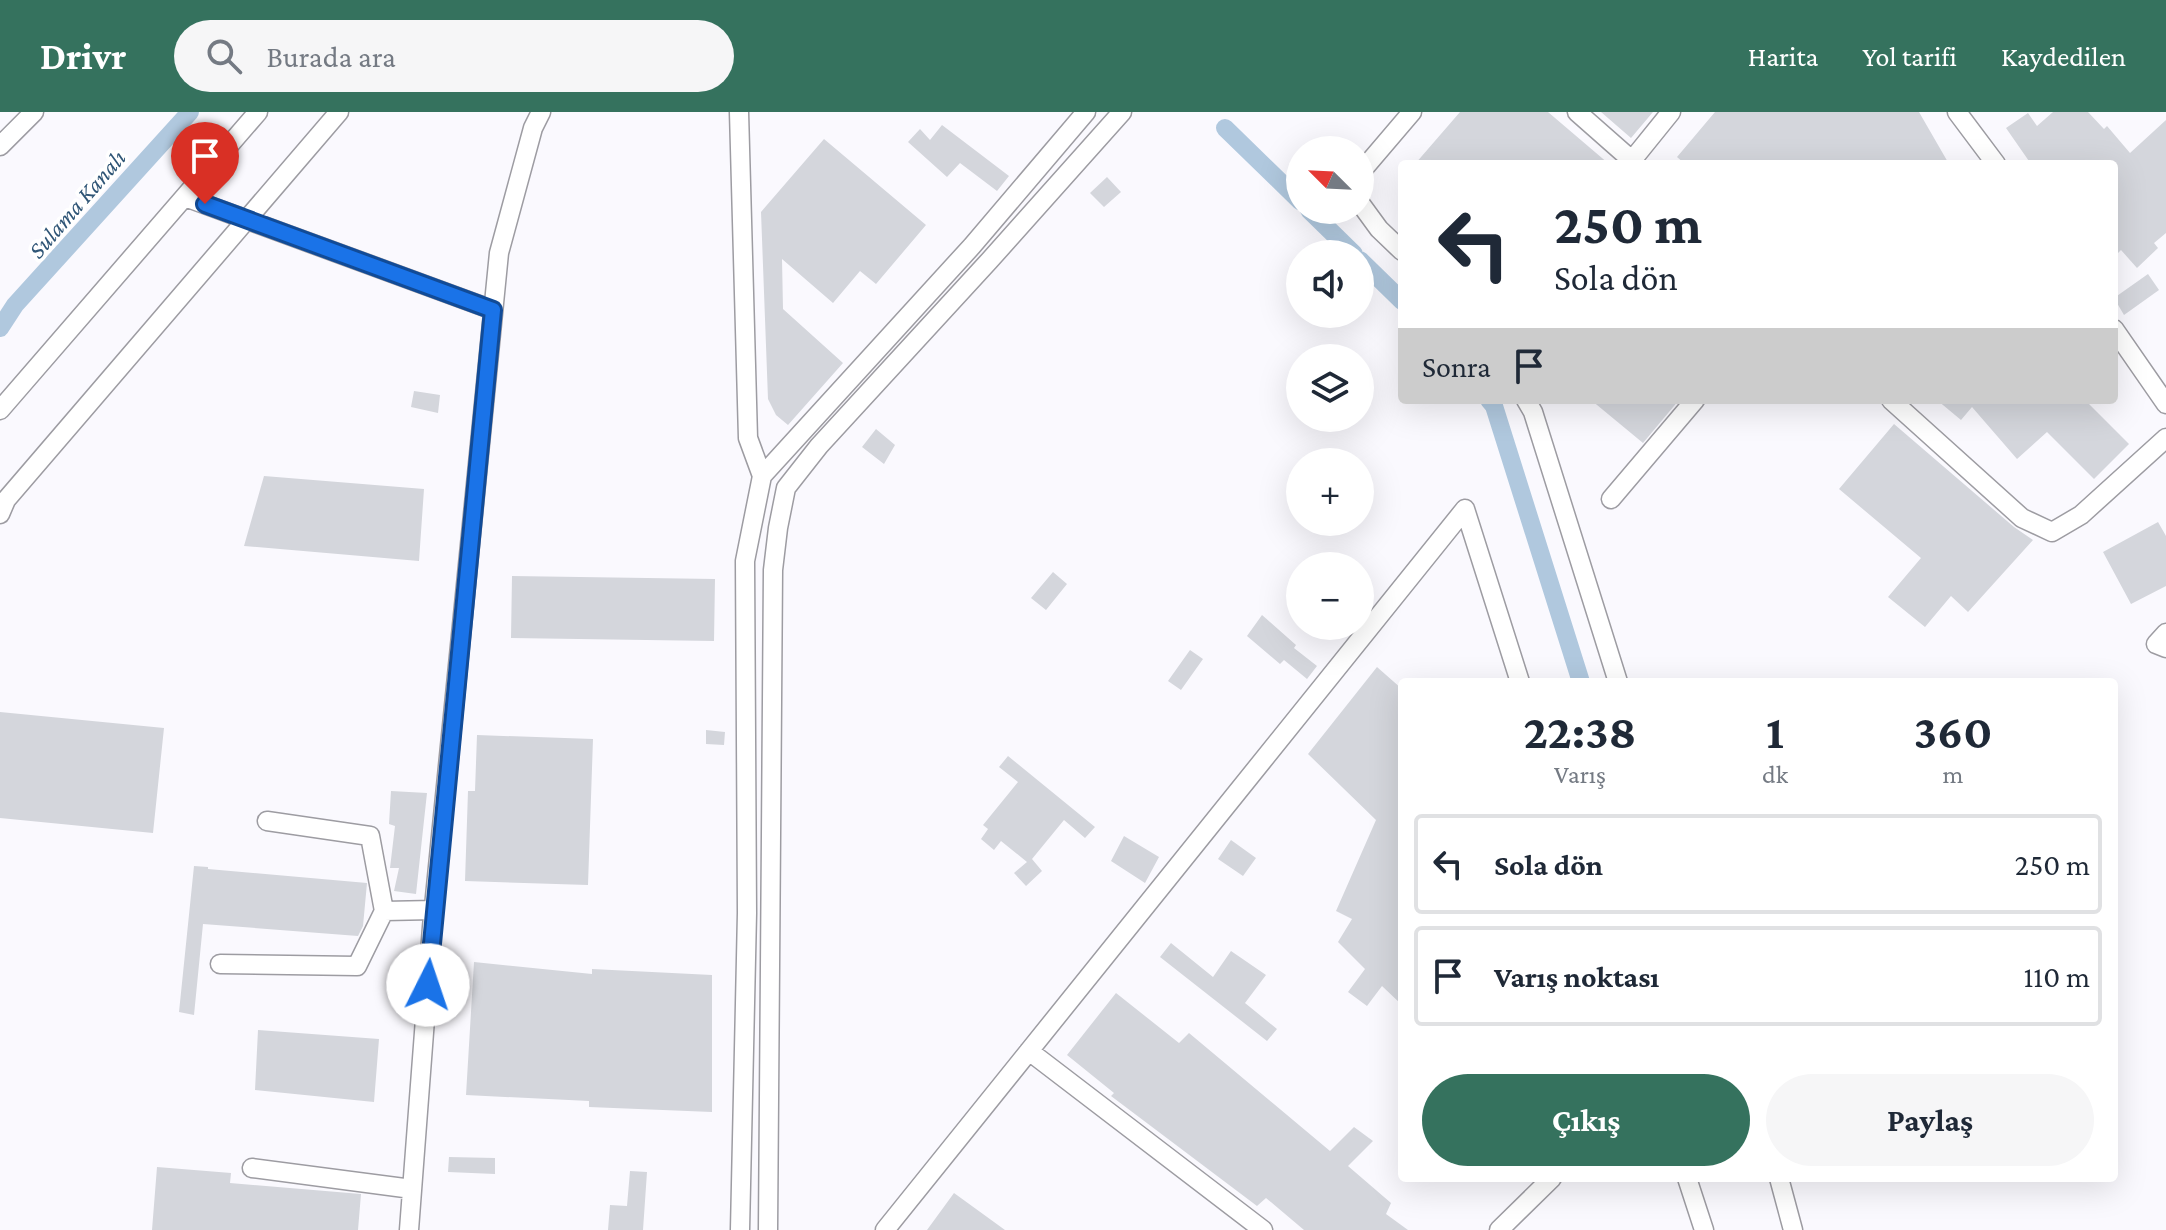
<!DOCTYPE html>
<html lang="tr">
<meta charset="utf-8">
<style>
:root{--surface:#fff;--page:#f6f6f7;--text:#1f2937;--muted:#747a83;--line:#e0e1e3;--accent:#35725e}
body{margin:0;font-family:"Crimson Pro",serif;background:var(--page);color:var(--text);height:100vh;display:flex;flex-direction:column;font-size:30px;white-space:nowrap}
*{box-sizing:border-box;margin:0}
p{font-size:26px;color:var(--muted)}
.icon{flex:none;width:44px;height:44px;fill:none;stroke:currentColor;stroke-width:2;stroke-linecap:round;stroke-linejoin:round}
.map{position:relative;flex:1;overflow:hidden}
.drawer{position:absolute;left:1398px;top:566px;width:720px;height:504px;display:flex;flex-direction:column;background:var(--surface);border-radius:8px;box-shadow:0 8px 32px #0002}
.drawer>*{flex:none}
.guide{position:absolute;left:1398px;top:48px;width:720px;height:244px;border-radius:8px;box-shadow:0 8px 32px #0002;background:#fff;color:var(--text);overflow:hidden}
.needle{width:52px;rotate:294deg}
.controls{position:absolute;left:1286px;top:24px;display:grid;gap:16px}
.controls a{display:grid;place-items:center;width:88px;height:88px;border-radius:50%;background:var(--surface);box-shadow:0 8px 32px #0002;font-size:40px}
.pin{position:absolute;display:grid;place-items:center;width:68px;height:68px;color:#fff;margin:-82px -34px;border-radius:50% 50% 50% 0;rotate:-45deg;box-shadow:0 0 8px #0007}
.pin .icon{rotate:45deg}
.me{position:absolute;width:88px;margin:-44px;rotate:4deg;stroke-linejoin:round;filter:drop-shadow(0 0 6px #0008)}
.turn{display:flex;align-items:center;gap:28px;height:168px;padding:0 24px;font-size:36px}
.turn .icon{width:104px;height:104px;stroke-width:2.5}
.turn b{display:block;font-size:56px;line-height:68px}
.then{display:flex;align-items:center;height:76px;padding:0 24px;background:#0003;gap:16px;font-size:30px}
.eta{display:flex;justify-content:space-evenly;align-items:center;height:136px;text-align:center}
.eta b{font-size:48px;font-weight:700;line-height:56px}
.button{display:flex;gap:16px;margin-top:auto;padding:16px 24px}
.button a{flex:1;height:92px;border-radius:48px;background:var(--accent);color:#fff;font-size:32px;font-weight:700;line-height:92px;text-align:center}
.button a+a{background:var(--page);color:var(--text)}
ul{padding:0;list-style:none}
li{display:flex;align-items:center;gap:24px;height:100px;margin:0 16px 12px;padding:0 8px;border:4px solid var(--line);border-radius:8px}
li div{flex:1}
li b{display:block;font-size:30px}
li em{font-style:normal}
header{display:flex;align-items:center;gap:48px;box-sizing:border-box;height:112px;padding:0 40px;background:var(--accent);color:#fff}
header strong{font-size:38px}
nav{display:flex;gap:44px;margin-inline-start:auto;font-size:28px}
.search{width:560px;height:72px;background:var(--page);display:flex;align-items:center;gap:20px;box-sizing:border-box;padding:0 28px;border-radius:44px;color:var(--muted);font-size:30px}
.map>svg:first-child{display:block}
</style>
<header>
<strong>Drivr</strong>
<div class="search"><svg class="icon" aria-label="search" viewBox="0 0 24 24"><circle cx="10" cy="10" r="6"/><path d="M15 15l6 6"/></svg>Burada ara</div>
<nav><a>Harita</a><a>Yol tarifi</a><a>Kaydedilen</a></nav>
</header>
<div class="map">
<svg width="2166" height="1118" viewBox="0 0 2166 1118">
<rect width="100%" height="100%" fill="#faf9fe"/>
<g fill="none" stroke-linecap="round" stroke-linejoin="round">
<!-- canal -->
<path stroke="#b0c8de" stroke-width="18" d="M1225,16L1300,89
M1309,98L1354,142
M1360,148L1402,189
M0,216L15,193L190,0
M1489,288L1494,294L1581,570"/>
</g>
<!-- building -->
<path fill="#d4d6dc" d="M1460,0H1548L1609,52H1415Z
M1601,0H1653L1631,26Z
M1715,0H1919L1949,52H1685L1677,45Z
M2053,0H2088L2104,17L2107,14L2130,41L2166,8V121L2154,131L2158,136L2137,156L2121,138L2114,145V52H2031L2006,16L2028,1L2037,14Z
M942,13L1009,64L997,79L960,51L947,65L908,30L920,17L930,28Z
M824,27L926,113L876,172L860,159L833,191L782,147L783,197L843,251L788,313L776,303L768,287L761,100Z
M1107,65L1121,80L1104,95L1090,81Z
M2148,162L2159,178L2124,203L2114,186Z
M414,279L440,283L438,301L411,295Z
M1591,288H1679L1643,331Z
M1937,288H2085L2129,332L2094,367L2047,320L2017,347L1972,295L1961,308Z
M1894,312L2014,415L2033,428L1968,500L1951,484L1925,515L1888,485L1921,446L1839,377Z
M876,317L895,333L884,352L862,335Z
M264,364L424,377L419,449L244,434Z
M2158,410L2166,424V474L2131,492L2103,440Z
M1053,460L1067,472L1046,498L1031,486Z
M512,464L715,467L714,529L511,526Z
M1262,503L1296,533L1294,536L1317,554L1307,567L1284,548L1280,552L1247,524Z
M1190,538L1203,547L1181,578L1168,569Z
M1377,555L1402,577V893L1382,874L1367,894L1348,880L1365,857L1338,830L1352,807L1336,799L1376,708L1308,642Z
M0,600L164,616L153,721L0,706Z
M706,618L725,620L724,633L706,632Z
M477,623L593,627L588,773L465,769L468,679H475Z
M1008,644L1095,715L1085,726L1064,708L1032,747L1042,759L1026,774L1014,761L1027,750L1001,729L994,738L981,727L988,717L983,713L1018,670L999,655Z
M391,679L427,681L416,782L394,779L399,756H390L395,714L389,712Z
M1124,724L1159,745L1145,771L1111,749Z
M1231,728L1256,746L1243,764L1218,747Z
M194,754L208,755V757L367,771L363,814L358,824L203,812L194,903L179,900Z
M1171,831L1213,865L1231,839L1266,863L1245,891L1277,917L1267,929L1160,845Z
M474,850L592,862V857L712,863V1000L589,995V989L466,983Z
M1116,881L1179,931L1189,921L1330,1039L1354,1015L1373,1029L1348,1054L1391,1091L1386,1102L1408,1118H1304L1266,1086L1257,1094L1111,984L1114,981L1067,943Z
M258,918L379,927L374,990L255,978Z
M449,1045L495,1046V1062L448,1060Z
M157,1055L231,1061L230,1071L361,1082L358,1118H152Z
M630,1059L647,1060L643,1118H608L610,1093L627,1094Z
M954,1081L1005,1118H927Z"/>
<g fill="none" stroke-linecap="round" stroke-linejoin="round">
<!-- minor casing -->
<g stroke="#9d9ca2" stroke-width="21">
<path id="minor" d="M739,0L748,326L762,364
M1577,0L1636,52
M1957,0L1996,52
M0,34L34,0
M1629,52L1671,0
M1360,61L1412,0
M185,85L493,198
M1360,91L1379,117L1402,139
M2114,217L2166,292
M1526,288L1533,300L1618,570
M1891,288L2022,406L2052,420L2081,403L2166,326
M0,298L258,0
M1611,387L1695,288
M1465,397L1520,570
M0,402L6,388L339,0
M2166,521L2156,532L2166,536
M267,709L370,724L384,799L434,798
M220,852L357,854L384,799
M1029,939L1263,1118
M252,1056L412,1077
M1687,1066L1704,1118
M1779,1066L1793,1118
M409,1118L432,815L499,141L533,16L541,0
M740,1118L747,801L745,449L762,364L972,134L1086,0
M768,1118L773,458L778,416L786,376L819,334L989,149L1122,0
M885,1118L1465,397
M1499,1118L1552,1066"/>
</g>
<!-- minor -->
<use href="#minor" stroke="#fff" stroke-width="18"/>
</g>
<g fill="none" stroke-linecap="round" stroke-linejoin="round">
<!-- route casing -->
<g stroke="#114b97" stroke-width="20">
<path id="route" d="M205,92L493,198L428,873"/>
</g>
<!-- route -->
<use href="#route" stroke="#1a73e8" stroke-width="14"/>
</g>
<g text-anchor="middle" stroke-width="7" stroke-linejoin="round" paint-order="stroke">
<!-- water labels -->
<g font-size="24" font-style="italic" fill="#2f5576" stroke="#fff">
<text transform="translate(77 92) rotate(-49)" y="8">Sulama Kanalı</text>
</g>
</g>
</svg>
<div class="controls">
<a><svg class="needle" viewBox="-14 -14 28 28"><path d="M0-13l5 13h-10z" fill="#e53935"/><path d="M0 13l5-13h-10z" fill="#747a83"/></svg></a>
<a><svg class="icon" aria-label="sound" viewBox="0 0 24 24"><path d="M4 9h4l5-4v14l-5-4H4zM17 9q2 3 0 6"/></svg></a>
<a><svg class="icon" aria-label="layers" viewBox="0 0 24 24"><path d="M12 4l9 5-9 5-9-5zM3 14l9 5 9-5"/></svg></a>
<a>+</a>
<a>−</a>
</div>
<div class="pin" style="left:205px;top:92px;background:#d93025"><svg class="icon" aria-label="arrive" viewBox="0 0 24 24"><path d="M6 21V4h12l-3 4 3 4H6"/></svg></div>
<svg class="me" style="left:428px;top:873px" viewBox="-20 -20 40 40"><circle r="19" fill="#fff"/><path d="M0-13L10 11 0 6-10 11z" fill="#1a73e8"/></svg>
<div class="guide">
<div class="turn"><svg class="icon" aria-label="left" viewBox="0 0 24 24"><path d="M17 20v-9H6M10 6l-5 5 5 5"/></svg><div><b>250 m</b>Sola dön</div></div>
<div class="then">Sonra<svg class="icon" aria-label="arrive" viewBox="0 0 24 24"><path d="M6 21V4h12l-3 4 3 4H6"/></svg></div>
</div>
<section class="drawer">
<div class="eta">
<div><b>22:38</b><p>Varış</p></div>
<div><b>1</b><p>dk</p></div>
<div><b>360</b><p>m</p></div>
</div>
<ul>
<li><svg class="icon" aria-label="left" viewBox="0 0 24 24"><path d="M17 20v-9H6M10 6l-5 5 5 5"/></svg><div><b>Sola dön</b></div><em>250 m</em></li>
<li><svg class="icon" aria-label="arrive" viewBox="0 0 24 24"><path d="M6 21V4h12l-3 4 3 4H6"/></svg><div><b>Varış noktası</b></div><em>110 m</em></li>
</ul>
<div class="button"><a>Çıkış</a><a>Paylaş</a></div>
</section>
</div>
